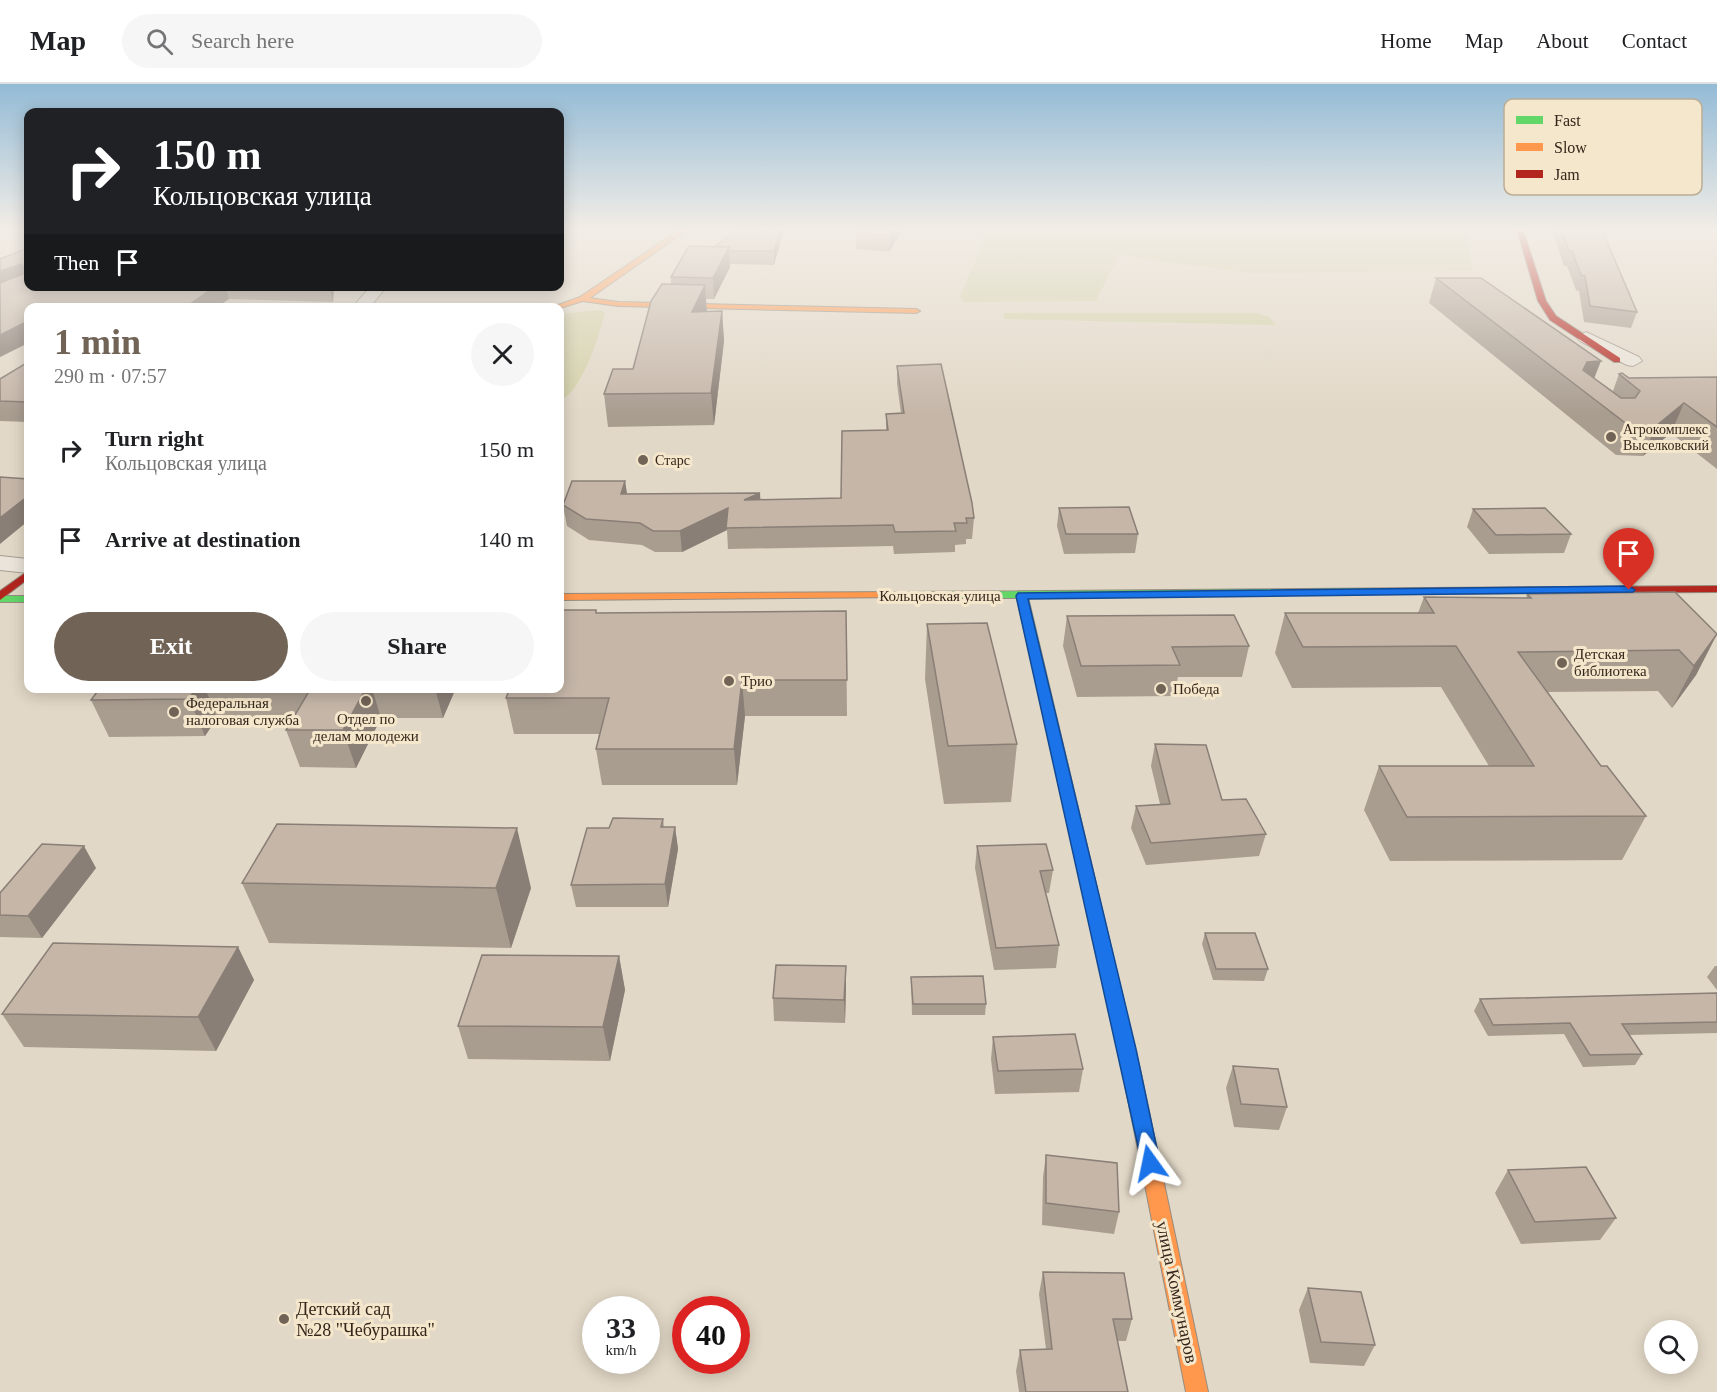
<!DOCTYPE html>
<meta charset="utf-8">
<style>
:root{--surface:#fff;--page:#f6f6f6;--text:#202124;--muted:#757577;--line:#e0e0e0;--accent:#716457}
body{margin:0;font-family:"Times New Roman",serif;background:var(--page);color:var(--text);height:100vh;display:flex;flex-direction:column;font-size:22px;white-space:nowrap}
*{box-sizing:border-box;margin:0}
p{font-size:20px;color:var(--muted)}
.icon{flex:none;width:33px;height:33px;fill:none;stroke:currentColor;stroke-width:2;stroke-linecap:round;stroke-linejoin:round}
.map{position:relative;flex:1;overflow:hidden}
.side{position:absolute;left:24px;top:219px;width:540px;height:390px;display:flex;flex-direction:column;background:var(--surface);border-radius:12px;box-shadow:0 3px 15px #0003}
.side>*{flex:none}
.hud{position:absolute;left:24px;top:24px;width:540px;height:183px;border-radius:12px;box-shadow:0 3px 15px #0003;background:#202124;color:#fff;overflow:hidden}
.tools{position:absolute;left:1644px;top:1236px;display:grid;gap:12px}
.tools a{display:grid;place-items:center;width:54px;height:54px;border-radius:50%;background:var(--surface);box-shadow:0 3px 15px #0003;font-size:30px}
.speed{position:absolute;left:582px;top:1212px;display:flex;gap:12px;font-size:30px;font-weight:700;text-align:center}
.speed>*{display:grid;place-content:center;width:78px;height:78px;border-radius:50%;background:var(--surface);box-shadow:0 3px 15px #0003;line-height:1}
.speed small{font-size:15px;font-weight:400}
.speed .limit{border:9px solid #d22;background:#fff;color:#111}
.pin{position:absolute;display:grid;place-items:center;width:51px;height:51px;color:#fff;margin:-62px -26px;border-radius:50% 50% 50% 0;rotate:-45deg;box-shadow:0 0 6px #0007}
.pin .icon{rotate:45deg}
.me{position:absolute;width:66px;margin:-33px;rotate:348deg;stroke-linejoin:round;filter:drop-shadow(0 0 4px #0008)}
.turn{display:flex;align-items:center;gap:21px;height:126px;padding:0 30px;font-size:27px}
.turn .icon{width:78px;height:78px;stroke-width:2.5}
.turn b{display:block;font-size:42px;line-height:51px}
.then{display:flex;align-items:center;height:57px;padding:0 30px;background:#0003;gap:12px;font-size:22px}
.round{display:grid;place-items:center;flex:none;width:63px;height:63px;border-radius:32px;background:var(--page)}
.headline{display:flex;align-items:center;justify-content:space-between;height:102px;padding:0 30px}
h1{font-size:36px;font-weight:700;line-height:45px;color:var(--accent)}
.action{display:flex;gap:12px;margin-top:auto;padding:12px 30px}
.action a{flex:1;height:69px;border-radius:36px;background:var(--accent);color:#fff;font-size:24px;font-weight:700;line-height:69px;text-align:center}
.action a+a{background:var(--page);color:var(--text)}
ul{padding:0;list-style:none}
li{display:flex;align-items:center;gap:18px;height:90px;padding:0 30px}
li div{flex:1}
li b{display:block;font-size:22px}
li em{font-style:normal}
header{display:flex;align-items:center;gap:36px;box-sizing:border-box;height:84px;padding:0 30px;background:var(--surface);border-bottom:2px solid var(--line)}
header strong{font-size:28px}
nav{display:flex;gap:33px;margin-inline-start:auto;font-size:21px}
.search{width:420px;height:54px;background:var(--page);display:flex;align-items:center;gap:15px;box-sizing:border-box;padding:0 21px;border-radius:33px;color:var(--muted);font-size:22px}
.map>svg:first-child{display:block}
</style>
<header>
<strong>Map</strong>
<div class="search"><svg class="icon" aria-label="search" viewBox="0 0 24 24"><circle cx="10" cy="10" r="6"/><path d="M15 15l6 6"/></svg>Search here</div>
<nav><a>Home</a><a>Map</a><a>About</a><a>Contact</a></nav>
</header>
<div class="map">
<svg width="1717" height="1308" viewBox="0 0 1717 1308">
<rect width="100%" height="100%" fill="#e2d8c7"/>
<!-- green -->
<path fill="#d3d1a9" d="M973,146H1466L1472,187L1250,189L1136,174L1117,169L1118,173L1096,217L963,218L960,212L984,157Z
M600,226L605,229C598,254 583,305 560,317V230Z
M1003,229H1256L1269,233L1276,241L1005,235Z"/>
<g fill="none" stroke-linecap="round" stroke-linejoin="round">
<!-- street casing -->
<g stroke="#a79d91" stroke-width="2">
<path id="street" d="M371,202H387L369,224H352Z
M1586,248L1639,273L1642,277L1633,282L1627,281L1580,257L1577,253Z
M0,472L28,475V489L0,486Z"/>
</g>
<!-- fast casing -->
<g stroke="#968d81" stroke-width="2">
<path id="fast" d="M1431,504L1435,505V509L1028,513L1141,990L1138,995L1132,998L1126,995L1017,514H904L898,511L904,508Z
M0,512H28V518H0Z"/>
</g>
<!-- slow casing -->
<g stroke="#968d81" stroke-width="2">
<path id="slow" d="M679,146H687L590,214L618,218L916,225L920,227L916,229L618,222L583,217L560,224H550L580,213Z
M904,508L910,511L908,513L560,516V510Z
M1132,982L1138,985L1141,990L1208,1308H1186L1123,990L1126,985Z"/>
</g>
<!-- jam casing -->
<g stroke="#968d81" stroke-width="2">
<path id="jam" d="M1517,146H1523L1546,217L1556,232L1620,274V278H1614L1550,236L1538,217Z
M28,487V495L0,516V507Z
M1717,502V508L1431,510L1425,507L1431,504Z"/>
</g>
<!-- street -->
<use href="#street" fill="#eae4da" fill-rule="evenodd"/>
<!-- fast -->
<use href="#fast" fill="#63d668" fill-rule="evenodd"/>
<!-- slow -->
<use href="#slow" fill="#ff974d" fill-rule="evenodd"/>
<!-- jam -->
<use href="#jam" fill="#b3261e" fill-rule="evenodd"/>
</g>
<!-- wall -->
<path fill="#a99d90" d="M737,146H784L774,181L730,180V183L714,215H706L707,228L722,227L724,257L714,341L608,343L604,310L633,285L671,200V193L716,162Z
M857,146H902L889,168L856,165V149Z
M1552,146H1602L1637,228L1631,244L1584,238L1579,207L1576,206L1567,182H1564Z
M28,164V202H334L333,218L229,215L28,224V259L0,273V175Z
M1436,194L1594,294L1613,307L1619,290L1629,294L1717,293V385L1671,349L1643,372L1616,371L1429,219Z
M28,278V338L0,337V295Z
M897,282L974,434L972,455H966V460L955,461V468L894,470L893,462L728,465L727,446L682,468H655L642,461L589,456L567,442L563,421L625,397L627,410L760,416L841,414L886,346V330L901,329L897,300Z
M1059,424L1138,450L1135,469L1064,470L1057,442Z
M1473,425L1571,450L1564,469L1489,470L1467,443Z
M1527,510L1717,550L1696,591L1672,624L1658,607L1548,608L1601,682L1646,732L1622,776L1390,777L1364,726L1379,682H1489L1441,603L1292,604L1275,569L1285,529H1418L1424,513L1526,514Z
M596,526L597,529L846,527L847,632H745L737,701H602L596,665L599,650H514L506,614Z
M1067,532L1249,562L1242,593H1178L1174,612L1077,613L1063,562Z
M927,540L1017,660L1011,718L944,720L925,595Z
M100,604H456L443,634H381L356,684L300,683L286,646L293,634H217L205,652L109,653L91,616Z
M1155,660L1222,716L1266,750L1259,772L1146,781L1131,744L1136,722L1160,720L1151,682Z
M663,735L664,743H675L678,765L668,823H576L571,801L609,744Z
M977,762L1053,786L1049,809H1045L1059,861L1056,884L994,886L975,784Z
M96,784L42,854L0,853V809Z
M242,799L531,804L511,864L269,859Z
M1205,849L1268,885L1264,897L1213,896L1202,860Z
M238,863L254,896L216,967L24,963L2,930Z
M619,872L625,906L610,977L468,975L458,942Z
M846,882V904L845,939L774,937L773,914Z
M1715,882H1717V906L1707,893Z
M911,893L986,920L985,931H912Z
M1717,909V949L1629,951L1642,970L1635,981L1583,983L1564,950L1488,952L1474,927L1480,915Z
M993,953L1083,985L1079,1008L995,1010L991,975Z
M1233,982L1287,1023L1279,1046L1234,1043L1226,1004Z
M1046,1071L1119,1128L1114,1150L1042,1141L1043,1093Z
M1508,1086L1616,1134L1600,1156L1521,1160L1495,1109Z
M1043,1188L1132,1235L1126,1257H1117L1128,1308H1019L1016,1287L1020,1266L1046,1265L1039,1210Z
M1308,1204L1375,1261L1364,1282L1310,1279L1299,1226Z"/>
<!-- shaded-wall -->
<path fill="#8a7f76" d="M780,146H784L774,181V167Z
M892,146H902L889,168L890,151Z
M729,163L730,183L714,215L713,194Z
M22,180L28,196L0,206V187Z
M705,201L707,229L692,228Z
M216,202H225L229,215L216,224H184Z
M329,202H334L333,218Z
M722,227L724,257L714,341L711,309Z
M28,237V259L0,273V251Z
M1601,277L1590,305L1583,286L1587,278Z
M1684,319L1671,349L1643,372L1656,342Z
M625,397L628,417L621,410Z
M760,409L761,429L744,416Z
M28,412V437L0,460V434Z
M728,424L727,446L682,468L680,447Z
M1717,550L1696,591L1672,624L1694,582Z
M742,596L745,632L737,701L734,665Z
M196,604H205L217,634L205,652L189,615Z
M366,604H372L381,634L356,684L343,646Z
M435,604H456L443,634Z
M675,743L678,765L668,823L665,800Z
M517,744L531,804L511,864L496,804Z
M84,762L96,784L42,854L28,832Z
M238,863L254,896L216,967L198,933Z
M619,872L625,906L610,977L603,943Z
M846,882V904L845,939L844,916Z"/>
<!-- building -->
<path fill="#c5b6a8" stroke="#8a7f76" stroke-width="1.5" d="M737,146H780L774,167H729V163L716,162Z
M857,146H892L890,151L856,149Z
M1561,146H1602L1637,228L1590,222L1585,192L1581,191L1572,167H1569Z
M689,162L729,163L713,194L671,193Z
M28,164V183H23L22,180L0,187V175Z
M28,188V202H216L184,224H61V222L58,224H28V237L0,251V199Z
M1436,194H1481L1601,277L1587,278L1583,286L1621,314H1635L1640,307L1619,290L1622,289L1629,294L1717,293V343L1684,319L1656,342L1628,341Z
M662,200L705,201L692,228L722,227L711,309L604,310L613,285H633L651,217Z
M28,278V318L0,317V295Z
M941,280L972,419L974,434H966L967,439H954L956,447L895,448L893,441L726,444L728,424L680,447H653L640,439L586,435L563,421L572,397H625L621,410L760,409L744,416L841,414L842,347L888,346L886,330L904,329L897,282Z
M0,393L28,395V412L0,434Z
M1129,423L1138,450H1066L1059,424Z
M1545,424L1571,450L1496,451L1473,425Z
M1675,508L1717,550L1694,582L1679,566L1518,568L1601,682H1607L1646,732L1407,733L1379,682H1534L1456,562L1303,563L1285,529H1434L1424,513L1531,514L1527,510Z
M560,526H596V529L846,527L847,596H742L734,665H596L609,614H506L510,604H560Z
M1234,531L1249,562L1172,563L1180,581L1081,582L1067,532Z
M987,539L1017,660L948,662L927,540Z
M100,604H196L189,615L91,616Z
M311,604H366L343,646H286Z
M1155,660L1206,661L1222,716L1246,715L1266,750L1151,759L1136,722L1170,720Z
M613,734L663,735L661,743H675L665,800L571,801L587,744H609Z
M277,740L517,744L496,804L242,799Z
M42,760L84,762L28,832L0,831V809Z
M1046,760L1053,786L1040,787L1059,861L996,864L977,762Z
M1205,849H1255L1268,885H1216Z
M53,859L238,863L198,933L2,930Z
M482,871L619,872L603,943L458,942Z
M776,881L846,882L844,916L773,914Z
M983,892L986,920H913L911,893Z
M1717,909V938L1622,940L1642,970L1590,971L1570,939L1493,941L1480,915Z
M1075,950L1083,985L998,987L993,953Z
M1233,982L1278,985L1287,1023L1241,1020Z
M1046,1071L1117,1079L1119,1128L1046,1119Z
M1586,1083L1616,1134L1535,1138L1508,1086Z
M1043,1188L1124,1189L1132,1235H1113L1128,1308H1026L1020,1266L1052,1265Z
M1308,1204L1361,1208L1375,1261L1321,1258Z"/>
<!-- sky -->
<linearGradient id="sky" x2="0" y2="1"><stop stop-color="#93bbd6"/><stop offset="0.44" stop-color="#f2ede6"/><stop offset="1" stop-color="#f2ede6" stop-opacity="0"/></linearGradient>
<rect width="1717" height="330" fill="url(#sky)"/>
<!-- route -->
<path fill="#1a73e8" stroke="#114b97" stroke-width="1.5" d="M1629,502L1635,506L1633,508L1028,515L1136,965L1160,1079L1157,1085L1150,1088L1143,1085L1016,512L1018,509Z"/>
<!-- markers -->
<g fill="#716457" stroke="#f5e7cb" stroke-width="2">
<circle cx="1611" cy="353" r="6"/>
<circle cx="643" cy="376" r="6"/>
<circle cx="1562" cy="579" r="6"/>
<circle cx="729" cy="597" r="6"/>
<circle cx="1161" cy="605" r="6"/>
<circle cx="366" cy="617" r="6"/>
<circle cx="174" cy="628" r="6"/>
<circle cx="284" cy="1235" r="6"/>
</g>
<g text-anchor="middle" stroke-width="6" stroke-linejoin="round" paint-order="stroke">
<!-- far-poi labels -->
<g font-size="14" fill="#34261b" stroke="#f5e7cb" text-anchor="start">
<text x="1623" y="350">Агрокомплекс<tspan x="1623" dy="16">Выселковский</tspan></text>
<text x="655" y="381">Старс</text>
</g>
<!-- street labels -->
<g font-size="15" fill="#34261b" stroke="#f5e7cb">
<text x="940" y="517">Кольцовская улица</text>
</g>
<!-- poi labels -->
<g font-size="15" fill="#34261b" stroke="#f5e7cb" text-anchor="start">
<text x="1574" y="575">Детская<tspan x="1574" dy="17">библиотека</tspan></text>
<text x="741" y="602">Трио</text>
<text x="1173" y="610">Победа</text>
<text x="186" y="624">Федеральная<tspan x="186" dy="17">налоговая служба</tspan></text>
<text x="366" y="640" text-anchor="middle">Отдел по<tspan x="366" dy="17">делам молодежи</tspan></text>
</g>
<!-- near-street labels -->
<g font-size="18" fill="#34261b" stroke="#f5e7cb">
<text transform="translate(1177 1208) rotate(78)" y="6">улица Коммунаров</text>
</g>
<!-- near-poi labels -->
<g font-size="18" fill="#34261b" stroke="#f5e7cb" text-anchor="start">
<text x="296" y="1231">Детский сад<tspan x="296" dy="21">№28 "Чебурашка"</tspan></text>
</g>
</g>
<!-- legend -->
<rect x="1504" y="15" width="198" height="96" rx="9" fill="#f5e7cb" stroke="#bbad96" stroke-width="1.5"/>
<rect x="1516" y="32" width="27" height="8" fill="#63d668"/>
<rect x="1516" y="59" width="27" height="8" fill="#ff974d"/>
<rect x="1516" y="86" width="27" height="8" fill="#b3261e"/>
<g font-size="16" fill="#34261b">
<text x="1554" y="42">Fast</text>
<text x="1554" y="69">Slow</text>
<text x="1554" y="96">Jam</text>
</g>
</svg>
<div class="tools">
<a><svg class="icon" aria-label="search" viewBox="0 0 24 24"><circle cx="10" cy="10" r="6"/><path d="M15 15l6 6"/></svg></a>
</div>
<div class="speed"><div>33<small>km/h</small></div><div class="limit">40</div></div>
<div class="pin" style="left:1629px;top:506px;background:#d93025"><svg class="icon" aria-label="arrive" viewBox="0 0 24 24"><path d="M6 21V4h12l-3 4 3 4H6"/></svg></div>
<svg class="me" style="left:1150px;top:1079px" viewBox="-20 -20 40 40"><path d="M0-17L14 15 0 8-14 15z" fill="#1a73e8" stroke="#fff" stroke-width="4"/></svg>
<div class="hud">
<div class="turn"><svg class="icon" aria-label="right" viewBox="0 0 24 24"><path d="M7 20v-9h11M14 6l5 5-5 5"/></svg><div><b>150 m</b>Кольцовская улица</div></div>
<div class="then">Then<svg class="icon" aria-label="arrive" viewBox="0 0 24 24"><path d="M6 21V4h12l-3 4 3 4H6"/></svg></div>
</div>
<section class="side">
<div class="headline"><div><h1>1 min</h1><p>290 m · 07:57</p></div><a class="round"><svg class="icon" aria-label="close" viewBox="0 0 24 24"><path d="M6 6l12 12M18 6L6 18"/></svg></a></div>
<ul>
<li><svg class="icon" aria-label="right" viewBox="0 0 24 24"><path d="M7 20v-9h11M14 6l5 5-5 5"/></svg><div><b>Turn right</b><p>Кольцовская улица</p></div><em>150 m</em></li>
<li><svg class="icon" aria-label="arrive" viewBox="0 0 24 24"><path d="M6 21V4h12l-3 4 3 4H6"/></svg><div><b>Arrive at destination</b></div><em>140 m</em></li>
</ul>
<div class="action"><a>Exit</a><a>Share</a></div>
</section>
</div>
